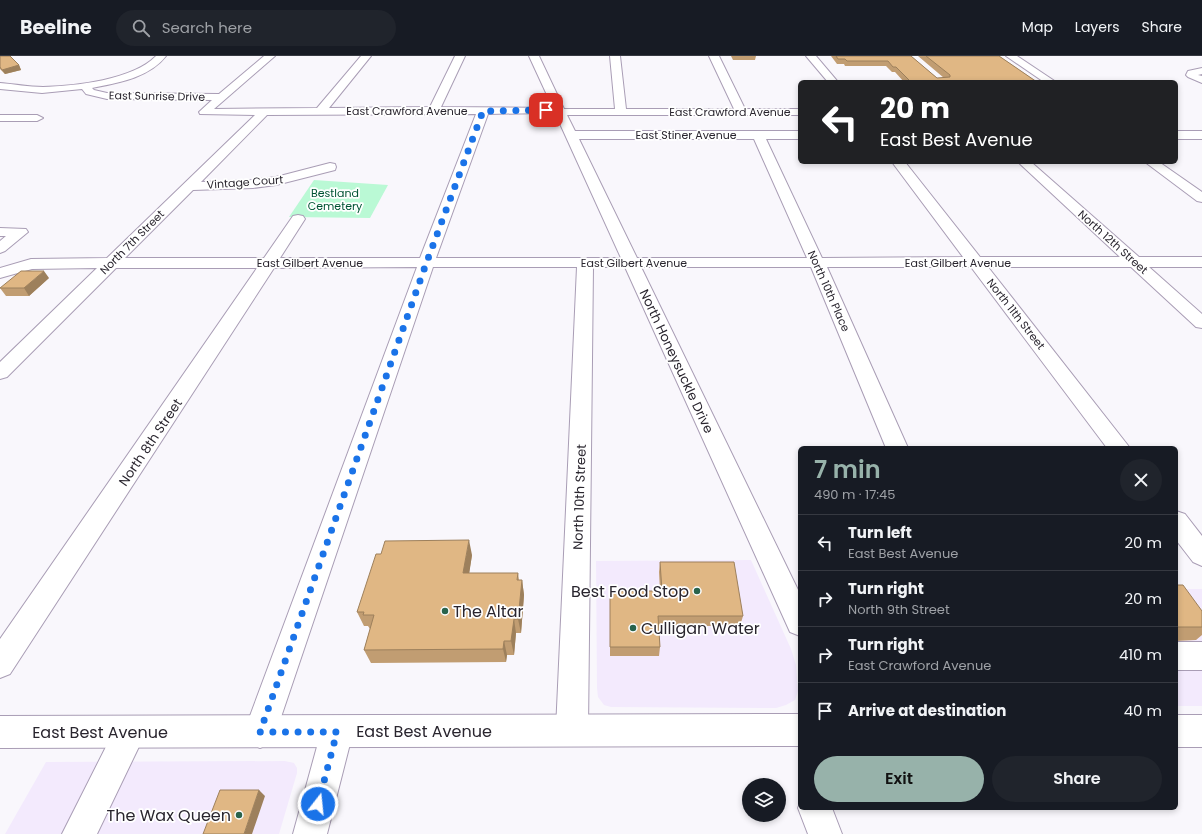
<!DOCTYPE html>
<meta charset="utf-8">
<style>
:root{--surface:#171b24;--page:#20242c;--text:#f1f3f6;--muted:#9ea1a6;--line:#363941;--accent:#97b2aa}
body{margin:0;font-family:Poppins,sans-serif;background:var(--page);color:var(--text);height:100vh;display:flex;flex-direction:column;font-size:15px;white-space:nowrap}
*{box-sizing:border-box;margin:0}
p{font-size:13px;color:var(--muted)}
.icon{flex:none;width:22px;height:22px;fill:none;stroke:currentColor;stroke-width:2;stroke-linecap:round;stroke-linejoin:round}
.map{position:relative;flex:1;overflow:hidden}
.details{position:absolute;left:798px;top:390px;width:380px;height:364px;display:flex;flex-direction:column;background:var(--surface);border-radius:6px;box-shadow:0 2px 6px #0003}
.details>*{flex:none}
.top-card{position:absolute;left:798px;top:24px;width:380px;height:84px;border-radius:6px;box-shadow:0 2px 6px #0003;background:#202124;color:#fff;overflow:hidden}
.fabs{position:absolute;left:742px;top:722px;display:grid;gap:8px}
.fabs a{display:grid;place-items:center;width:44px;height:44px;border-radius:50%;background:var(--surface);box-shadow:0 2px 6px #0003;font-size:20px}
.pin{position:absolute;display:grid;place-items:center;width:34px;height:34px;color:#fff;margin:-17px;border-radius:8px;box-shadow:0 2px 6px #0006}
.me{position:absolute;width:44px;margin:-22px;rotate:16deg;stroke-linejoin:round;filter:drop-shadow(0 0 3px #0008)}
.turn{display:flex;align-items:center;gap:14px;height:84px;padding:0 16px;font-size:18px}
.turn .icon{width:52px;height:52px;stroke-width:2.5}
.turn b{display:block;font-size:28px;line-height:34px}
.round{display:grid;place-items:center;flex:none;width:42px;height:42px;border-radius:21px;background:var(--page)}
.head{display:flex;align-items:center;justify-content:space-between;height:68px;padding:0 16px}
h1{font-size:24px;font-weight:600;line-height:30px;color:var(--accent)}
.cta{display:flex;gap:8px;margin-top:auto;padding:8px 16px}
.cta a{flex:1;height:46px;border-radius:24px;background:var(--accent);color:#111;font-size:16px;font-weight:600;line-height:46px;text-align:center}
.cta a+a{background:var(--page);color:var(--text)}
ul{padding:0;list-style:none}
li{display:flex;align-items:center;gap:12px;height:56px;padding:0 16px;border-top:1px solid var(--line)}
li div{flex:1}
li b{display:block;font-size:15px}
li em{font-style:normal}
header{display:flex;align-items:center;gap:24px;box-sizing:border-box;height:56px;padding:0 20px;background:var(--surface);border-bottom:1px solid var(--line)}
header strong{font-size:19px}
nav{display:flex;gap:22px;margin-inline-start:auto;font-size:14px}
.search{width:280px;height:36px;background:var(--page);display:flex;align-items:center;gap:10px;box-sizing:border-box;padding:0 14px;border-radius:22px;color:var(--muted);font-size:15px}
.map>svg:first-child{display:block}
</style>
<header>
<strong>Beeline</strong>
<div class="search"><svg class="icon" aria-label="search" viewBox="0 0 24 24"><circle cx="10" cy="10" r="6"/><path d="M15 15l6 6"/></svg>Search here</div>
<nav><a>Map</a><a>Layers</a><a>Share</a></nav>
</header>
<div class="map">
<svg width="1202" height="778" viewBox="0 0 1202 778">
<rect width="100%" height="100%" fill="#f9f7fc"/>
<!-- built -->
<path fill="#f3eafd" d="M751,504L791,593L796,609L798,635L795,644L786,649L776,652L611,651L604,649L598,641L597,632L596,505Z
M1176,533H1202V650H1176Z
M285,705L294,707L297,712V717L279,778H5L46,706Z"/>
<!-- green -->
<path fill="#baf9d5" d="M314,124L388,129L370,162L289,161Z"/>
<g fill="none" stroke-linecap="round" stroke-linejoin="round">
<!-- minor casing -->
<g stroke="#a99db5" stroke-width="2">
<path id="minor" d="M156,0H166C149,22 117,27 92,32L94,34L107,37L219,38L264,0H275L214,53L317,52L361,0H371L329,52L430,51L455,0H465L441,51L553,52L529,0H539L564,53H615L610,0H620L626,53H734L709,0H719L745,53H800V59H567L575,75H800V83H766L822,202L963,201L892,106H905L980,201H1120L1018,106H1031L1139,201H1202V211H1149L1202,258V272L1196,271L1131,211H988L1130,392H1107L971,211H827L908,392H886L811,211H641L800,538V580L790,576L625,211H593L588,674L583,685L572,690L561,685L556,674L577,211H433L276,676L271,687L260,692L249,687L244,676L417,211L274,212L10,618L0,622V583L257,212H116L7,321L0,323V306L97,212L32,213L0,222V212L31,203L107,202L255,59L200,58L199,56L212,44L107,43L86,38L82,33L42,37L0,33V27C14,28 29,31 43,31C75,30 133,24 156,0ZM546,57L556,59L621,202H436L488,58ZM476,58L420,202H280L305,163L303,160L298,159L293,160L264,202H125L193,134L253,132L276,129L335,114L336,111L335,108L330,107L276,121L253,124L201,126L267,59ZM579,83H754L807,202H637Z
M806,0H816L838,26H828Z
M1006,0H1017L1056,26H1044Z
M1202,12V18L1198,19L1202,20V27L1188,21L1186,19L1188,15Z
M0,59H37L43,62L37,65H0Z
M1176,75H1202V83H1176Z
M1145,106H1159L1202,136V146L1197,145Z
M0,172L26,173L28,176L5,195L0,197V185L6,180H0Z
M1176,455L1185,458L1202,480V510L1193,506L1176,484Z
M1176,586H1202V614H1176Z
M130,660L141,665L146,676L97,778H62L119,665Z
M337,660L348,665L353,676L327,778H293L321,676L326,665Z
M800,747V752H832L842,778H808L798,752Z"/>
</g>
<!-- major casing -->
<g stroke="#a99db5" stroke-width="2">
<path id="major" d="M800,658V690L0,692V660Z
M1176,659H1202V691H1176Z"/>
</g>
<!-- minor -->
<use href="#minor" fill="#fff" fill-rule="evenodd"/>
<!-- major -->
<use href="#major" fill="#fff" fill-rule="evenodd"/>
</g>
<!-- wall -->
<path fill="#c19d72" d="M0,0L19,9L21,14L5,18L0,13Z
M731,0H756L755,4H733Z
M831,0H911L937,22H944L918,0H999L1037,26H904L895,16H892L886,10H845L844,8H837Z
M49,222L29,240H6L0,232Z
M472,499L469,517H518L519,524H522L524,539L521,577H516L514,599H507L506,606L371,607L364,594L370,573L368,570H364L357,556Z
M660,506L743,560L740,570H658L660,591L659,600H610V535H660L659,516Z
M1176,529L1202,555V579L1196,584L1176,585Z"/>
<!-- shaded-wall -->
<path fill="#9d805c" d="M19,9L21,14L5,18L2,14Z
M44,215L49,222L29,240L24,232Z
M469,484L472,499L467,532L463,517Z
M522,524L524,539L521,577L518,563Z
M514,563L516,577L514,599L511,585Z
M504,585L507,599L506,606L503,593Z
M259,734L265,740L252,778H244Z"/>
<!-- building -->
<path fill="#e0b784" stroke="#9d805c" d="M0,0H10L19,9L2,14L0,11Z
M836,0H911L937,22L950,21V19L926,0H999L1037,26H919L918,25H910L896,11H893L888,5H847L845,3H838Z
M21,215H44L24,232H0Z
M469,484L463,517H518L517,524H522L518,563H514L511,585H504L503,593L364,594L374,559H363L364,556H357L376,498H381L385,485Z
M660,506H734L743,560H658L660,591H610V535H662Z
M1176,529H1183L1202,555V571H1176Z
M220,734H259L244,778H203Z"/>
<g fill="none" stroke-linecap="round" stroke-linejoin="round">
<!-- route -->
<path stroke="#1a73e8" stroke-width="7" stroke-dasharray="0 12.6" d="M318,748L337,676H260L426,208L483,55L546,54"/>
</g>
<!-- markers -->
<g fill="#29634c" stroke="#fff" stroke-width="1.5">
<circle cx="697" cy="535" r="4"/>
<circle cx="445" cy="555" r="4"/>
<circle cx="633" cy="572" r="4"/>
<circle cx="239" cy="759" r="4"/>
</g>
<g text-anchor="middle" stroke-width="3.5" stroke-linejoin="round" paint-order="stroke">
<!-- far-street labels -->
<g font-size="11" fill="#29252e" stroke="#fff">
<text transform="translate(157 40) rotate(1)" y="4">East Sunrise Drive</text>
<text x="407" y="59">East Crawford Avenue</text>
<text x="730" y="60">East Crawford Avenue</text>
<text x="686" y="83">East Stiner Avenue</text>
<text transform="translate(245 126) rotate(-4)" y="4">Vintage Court</text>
<text transform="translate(132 186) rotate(-45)" y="4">North 7th Street</text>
<text transform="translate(1113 186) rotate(42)" y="4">North 12th Street</text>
<text x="310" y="211">East Gilbert Avenue</text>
<text x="634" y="211">East Gilbert Avenue</text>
<text x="958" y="211">East Gilbert Avenue</text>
<text transform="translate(829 235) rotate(66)" y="4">North 10th Place</text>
<text transform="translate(1016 258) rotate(52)" y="4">North 11th Street</text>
</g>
<!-- far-park labels -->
<g font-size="11" fill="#005333" stroke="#fff">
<text x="335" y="141">Bestland<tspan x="335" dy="13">Cemetery</tspan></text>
</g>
<!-- street labels -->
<g font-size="13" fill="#29252e" stroke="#fff">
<text transform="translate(677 305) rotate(65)" y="5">North Honeysuckle Drive</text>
<text transform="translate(150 386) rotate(-56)" y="5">North 8th Street</text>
<text transform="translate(579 441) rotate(-88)" y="5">North 10th Street</text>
</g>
<!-- near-poi labels -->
<g font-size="16" fill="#29252e" stroke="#fff" text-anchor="end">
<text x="689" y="541">Best Food Stop</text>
<text x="453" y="561" text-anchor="start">The Altar</text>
<text x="641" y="578" text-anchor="start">Culligan Water</text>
<text x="231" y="765">The Wax Queen</text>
</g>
<!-- near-street labels -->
<g font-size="16" fill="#29252e" stroke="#fff">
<text x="424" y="681">East Best Avenue</text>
<text x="100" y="682">East Best Avenue</text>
</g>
</g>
</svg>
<div class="fabs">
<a><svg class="icon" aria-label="layers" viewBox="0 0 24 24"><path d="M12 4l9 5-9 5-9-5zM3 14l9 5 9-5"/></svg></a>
</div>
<div class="pin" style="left:546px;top:54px;background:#d93025"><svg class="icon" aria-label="arrive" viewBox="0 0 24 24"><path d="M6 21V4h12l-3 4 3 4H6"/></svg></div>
<svg class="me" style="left:318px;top:748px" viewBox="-20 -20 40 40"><circle r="17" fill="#1a73e8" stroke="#fff" stroke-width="3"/><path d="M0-11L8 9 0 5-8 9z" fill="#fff"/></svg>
<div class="top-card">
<div class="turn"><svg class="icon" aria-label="left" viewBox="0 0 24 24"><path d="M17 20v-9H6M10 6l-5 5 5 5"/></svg><div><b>20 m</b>East Best Avenue</div></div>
</div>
<section class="details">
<div class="head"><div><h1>7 min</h1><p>490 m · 17:45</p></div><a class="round"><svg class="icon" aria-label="close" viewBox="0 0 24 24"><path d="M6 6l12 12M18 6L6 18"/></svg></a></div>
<ul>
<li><svg class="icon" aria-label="left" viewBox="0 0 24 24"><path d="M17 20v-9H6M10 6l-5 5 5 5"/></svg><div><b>Turn left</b><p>East Best Avenue</p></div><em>20 m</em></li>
<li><svg class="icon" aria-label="right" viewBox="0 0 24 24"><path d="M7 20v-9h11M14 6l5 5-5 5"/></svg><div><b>Turn right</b><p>North 9th Street</p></div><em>20 m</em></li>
<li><svg class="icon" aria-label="right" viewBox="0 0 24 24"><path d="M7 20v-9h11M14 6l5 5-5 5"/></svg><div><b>Turn right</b><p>East Crawford Avenue</p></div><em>410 m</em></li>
<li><svg class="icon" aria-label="arrive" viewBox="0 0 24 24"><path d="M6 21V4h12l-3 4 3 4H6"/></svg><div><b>Arrive at destination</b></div><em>40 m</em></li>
</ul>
<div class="cta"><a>Exit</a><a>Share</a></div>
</section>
</div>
